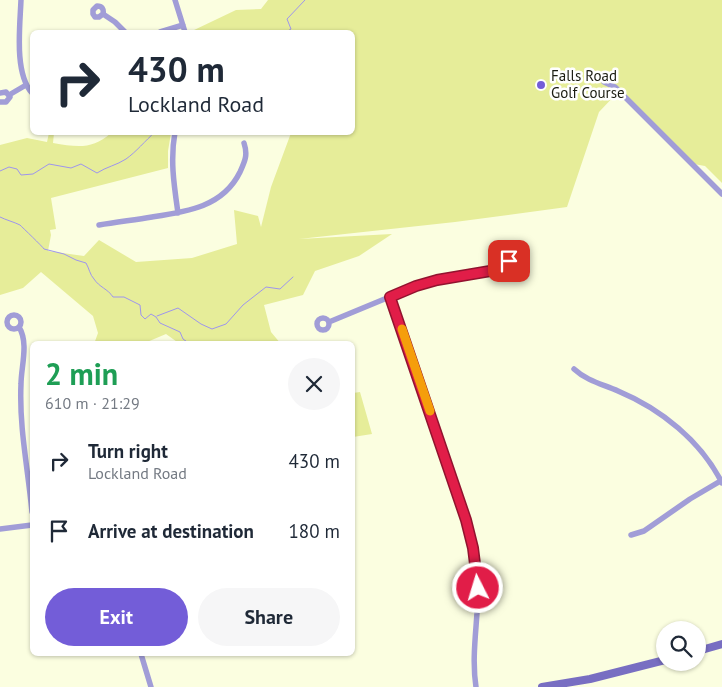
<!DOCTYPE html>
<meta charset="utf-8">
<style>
:root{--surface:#fff;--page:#f6f6f7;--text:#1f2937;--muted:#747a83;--accent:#735dd8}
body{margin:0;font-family:"PT Sans",sans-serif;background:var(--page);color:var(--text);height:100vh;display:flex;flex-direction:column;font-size:19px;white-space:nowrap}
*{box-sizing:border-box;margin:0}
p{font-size:16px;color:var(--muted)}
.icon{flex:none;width:28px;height:28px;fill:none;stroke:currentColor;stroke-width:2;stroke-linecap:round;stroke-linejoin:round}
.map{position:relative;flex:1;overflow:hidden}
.sheet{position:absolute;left:30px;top:341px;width:325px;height:315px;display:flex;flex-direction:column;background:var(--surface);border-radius:8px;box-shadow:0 1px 4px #0004}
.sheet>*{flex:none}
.banner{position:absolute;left:30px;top:30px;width:325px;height:105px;border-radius:8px;box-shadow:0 1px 4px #0004;background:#fff;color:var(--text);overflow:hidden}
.tools{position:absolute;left:656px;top:621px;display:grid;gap:10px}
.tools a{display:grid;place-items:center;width:50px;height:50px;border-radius:50%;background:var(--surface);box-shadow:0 1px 4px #0004;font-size:25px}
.pin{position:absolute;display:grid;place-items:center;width:42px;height:42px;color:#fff;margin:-21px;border-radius:10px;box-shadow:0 2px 8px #0006}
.me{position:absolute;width:55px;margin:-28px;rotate:355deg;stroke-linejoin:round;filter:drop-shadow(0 0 4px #0008)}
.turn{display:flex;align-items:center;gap:18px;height:105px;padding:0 15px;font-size:22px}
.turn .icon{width:65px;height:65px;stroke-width:2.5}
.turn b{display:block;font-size:35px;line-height:42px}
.round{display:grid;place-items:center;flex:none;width:52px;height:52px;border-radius:26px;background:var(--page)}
.summary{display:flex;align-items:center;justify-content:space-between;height:85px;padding:0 15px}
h1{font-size:30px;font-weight:600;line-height:38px;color:#1e9e55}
.cta{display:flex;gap:10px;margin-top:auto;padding:10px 15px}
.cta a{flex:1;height:58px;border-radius:30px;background:var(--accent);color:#fff;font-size:20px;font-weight:600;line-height:58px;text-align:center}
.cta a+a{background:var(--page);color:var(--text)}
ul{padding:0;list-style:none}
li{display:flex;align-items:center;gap:15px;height:70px;padding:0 15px}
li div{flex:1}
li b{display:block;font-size:19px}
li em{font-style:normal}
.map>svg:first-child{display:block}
</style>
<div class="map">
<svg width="722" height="687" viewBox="0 0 722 687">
<rect width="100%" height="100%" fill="#fbfee0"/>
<!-- green -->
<path fill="#e6ed99" d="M268,0H722V183L705,166L688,163L618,92L599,112L567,207L455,222L299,239L392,234L359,256L315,271L303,295L264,305L271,332L281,344H180L166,334L147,342V344H94L98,333L93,316L41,272L23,288L0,295V145L27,138L47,142L49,133H54L53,143C77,147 92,150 111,133H171L168,151V168L51,198L56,229L50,230L51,235L48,251L84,256L99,240L136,262L192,258L237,244L234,210L258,216L261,227L271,187L291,133L352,132V32H193L192,31L236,10L261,9Z
M360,392L372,434L353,437V393Z"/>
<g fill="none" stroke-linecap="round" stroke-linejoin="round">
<!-- stream -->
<path stroke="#9e95ed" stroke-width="1" d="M286,32L291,29L287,19L305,0
M0,171L9,167L17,169L21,175L33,174L49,164L71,168L81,164L97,173C106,167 117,165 126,159C136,152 145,141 155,132
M0,217C6,220 14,222 20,225C23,228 42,246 44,249L64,254L76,260L86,263C89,268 90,275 94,279C99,287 108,289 113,297H124L140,305L141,315L145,319L151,314L156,317L160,323L180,332L183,339L190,344
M157,316L178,308L201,324L212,329L226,324L243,305L266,287L280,289L293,277"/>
<!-- minor -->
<path stroke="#a19dd7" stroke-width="5.5" d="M21,0C20,26 14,73 32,93
M175,0L185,32
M103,14L99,17H95L93,14V10L97,6C102,6 104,9 103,14L115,22L125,32
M160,32L183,25
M604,82L615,87L722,194
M0,93L6,92L10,97L6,102H0
M9,95L26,85
M175,132C170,160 174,185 178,213
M99,225C116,222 134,220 152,217C186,212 223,207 240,172C245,161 248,155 244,143
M503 268a7 7 0 1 1 14 0a7 7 0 1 1-14 0Z
M390,297L467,520C472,543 478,566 478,589C478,622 471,655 476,687
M7 322a7 7 0 1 1 14 0a7 7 0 1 1-14 0Z
M317 324a6 6 0 1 1 12 0a6 6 0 1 1-12 0Z
M329,322L416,286L437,280L502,269
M19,327C29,343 21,367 21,384C19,427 28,469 32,512
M574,369C587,381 602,384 618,391C661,409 701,441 722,483
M0,529L32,525
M631,535L644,531L690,499L722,480
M141,654L151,687"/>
<!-- secondary -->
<path stroke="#786ec2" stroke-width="8" d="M698,651L722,644
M542,687L590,679L665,660"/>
</g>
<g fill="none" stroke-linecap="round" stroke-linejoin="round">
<!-- route casing -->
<g stroke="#92132f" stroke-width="12">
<path id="route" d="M478,588L473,548L466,520L390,297L416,286L437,280L502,269L504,263L509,261"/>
</g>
<!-- route -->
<use href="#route" stroke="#e11d48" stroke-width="9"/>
<!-- slow -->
<path stroke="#f59e0b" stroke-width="9" d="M402,329L430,411"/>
</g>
<!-- markers -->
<circle fill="#735dd8" stroke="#fff" stroke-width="2" cx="541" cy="85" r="5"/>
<g text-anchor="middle" stroke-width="5" stroke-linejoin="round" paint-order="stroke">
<!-- poi labels -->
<g font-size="15" fill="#1b1c11" stroke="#fff" text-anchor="start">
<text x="551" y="81">Falls Road<tspan x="551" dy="17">Golf Course</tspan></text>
</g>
</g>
</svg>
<div class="tools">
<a><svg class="icon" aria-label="search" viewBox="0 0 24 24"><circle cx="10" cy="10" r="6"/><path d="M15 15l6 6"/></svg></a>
</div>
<div class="pin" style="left:509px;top:261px;background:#d93025"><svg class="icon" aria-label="arrive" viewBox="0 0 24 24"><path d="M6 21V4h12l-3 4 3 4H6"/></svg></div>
<svg class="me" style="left:478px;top:588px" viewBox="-20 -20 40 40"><circle r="17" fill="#e11d48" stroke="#fff" stroke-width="3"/><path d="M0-11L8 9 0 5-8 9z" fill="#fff"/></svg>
<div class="banner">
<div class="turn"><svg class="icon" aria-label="right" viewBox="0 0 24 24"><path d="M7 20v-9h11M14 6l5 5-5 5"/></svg><div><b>430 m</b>Lockland Road</div></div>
</div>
<section class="sheet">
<div class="summary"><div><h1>2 min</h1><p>610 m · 21:29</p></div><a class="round"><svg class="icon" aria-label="close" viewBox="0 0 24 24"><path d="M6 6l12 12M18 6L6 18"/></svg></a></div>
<ul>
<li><svg class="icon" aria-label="right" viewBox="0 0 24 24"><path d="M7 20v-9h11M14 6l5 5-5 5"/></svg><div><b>Turn right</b><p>Lockland Road</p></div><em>430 m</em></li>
<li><svg class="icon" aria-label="arrive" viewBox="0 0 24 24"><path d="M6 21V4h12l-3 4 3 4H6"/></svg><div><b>Arrive at destination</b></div><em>180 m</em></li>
</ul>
<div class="cta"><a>Exit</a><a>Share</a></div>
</section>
</div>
